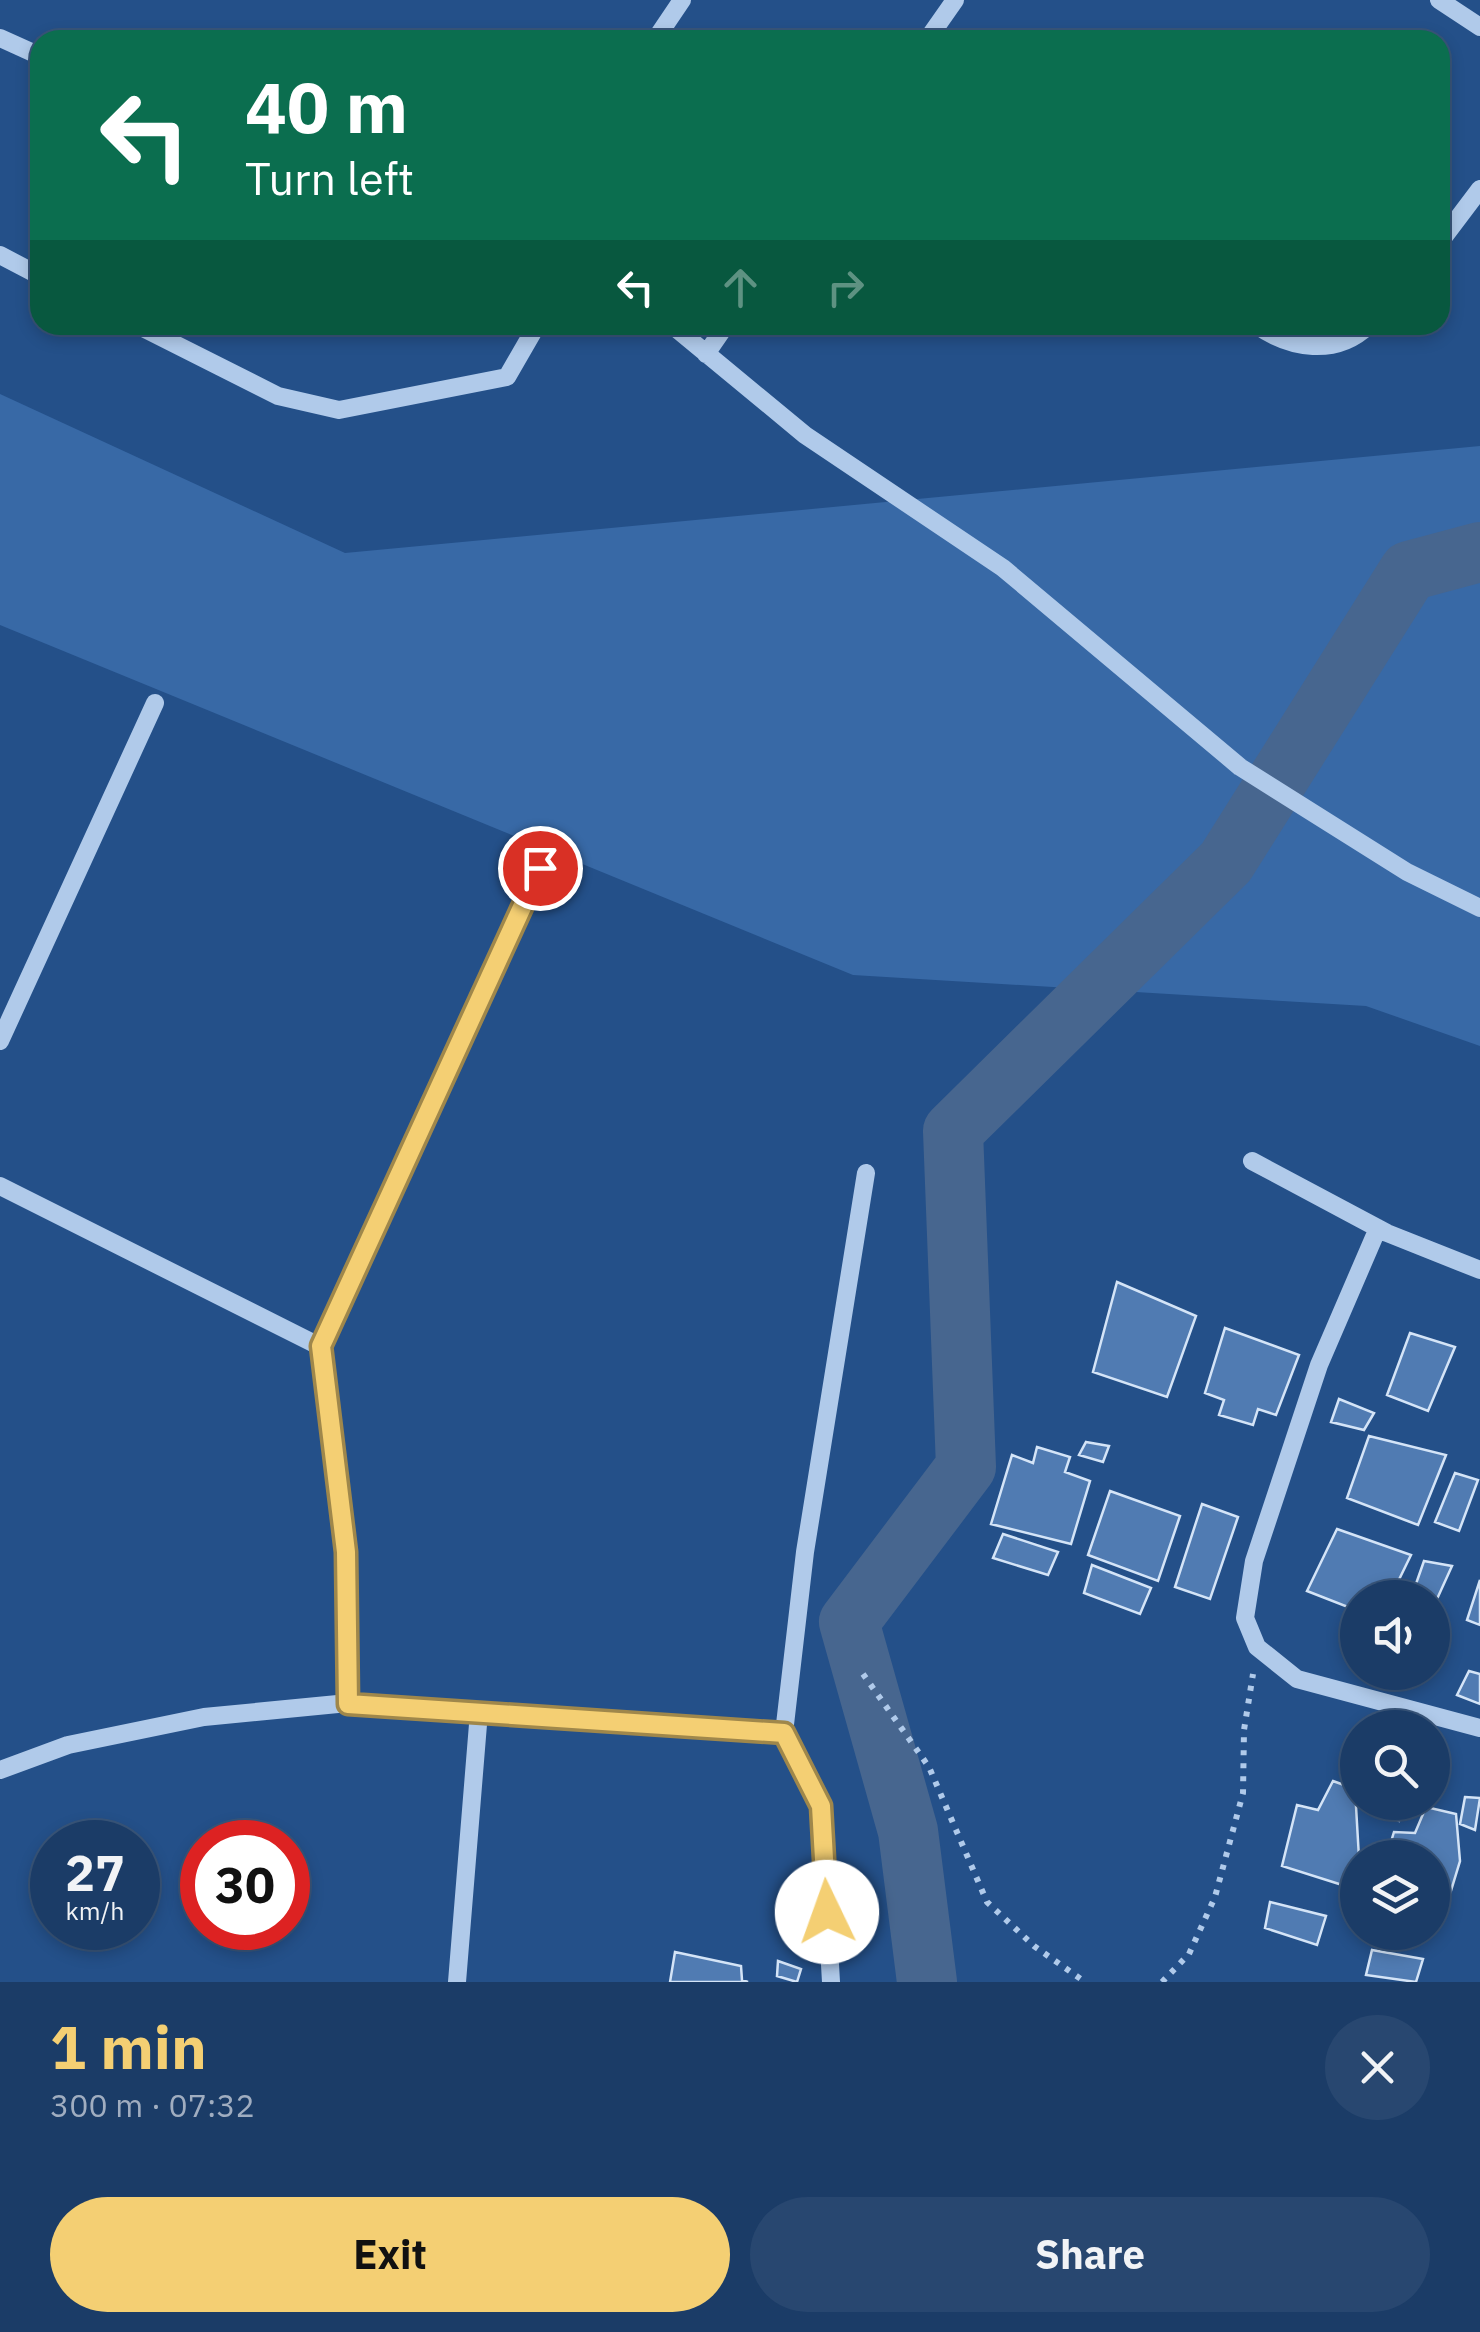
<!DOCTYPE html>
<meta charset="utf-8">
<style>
:root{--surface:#1b3c67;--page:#284770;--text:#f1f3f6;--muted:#a0adc0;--line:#39567b;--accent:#f4cf73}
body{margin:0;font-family:"IBM Plex Sans",sans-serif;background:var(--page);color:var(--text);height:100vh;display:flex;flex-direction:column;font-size:38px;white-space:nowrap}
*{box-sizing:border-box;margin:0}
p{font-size:32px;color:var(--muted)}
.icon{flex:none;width:55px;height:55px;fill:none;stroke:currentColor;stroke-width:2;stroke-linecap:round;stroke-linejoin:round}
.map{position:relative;height:1982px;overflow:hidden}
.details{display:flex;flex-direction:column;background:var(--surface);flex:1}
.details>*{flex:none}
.guide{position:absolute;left:30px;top:30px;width:1420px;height:305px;border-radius:30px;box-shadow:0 5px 15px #0003,0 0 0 2px var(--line);background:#0b6e4f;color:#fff;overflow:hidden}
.fabs{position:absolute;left:1340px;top:1580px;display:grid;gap:20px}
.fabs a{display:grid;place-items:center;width:110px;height:110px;border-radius:50%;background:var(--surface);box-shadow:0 5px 15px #0003,0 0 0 2px var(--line);font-size:50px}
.speed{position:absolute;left:30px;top:1820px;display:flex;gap:20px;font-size:50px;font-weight:700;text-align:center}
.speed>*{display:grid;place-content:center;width:130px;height:130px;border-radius:50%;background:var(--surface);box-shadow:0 5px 15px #0003,0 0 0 2px var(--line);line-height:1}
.speed small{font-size:25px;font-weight:400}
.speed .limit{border:15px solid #d22;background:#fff;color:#111}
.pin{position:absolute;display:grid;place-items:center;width:85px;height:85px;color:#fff;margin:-42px;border:5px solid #fff;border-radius:50%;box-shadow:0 2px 10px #0007}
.me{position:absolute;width:110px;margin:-55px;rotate:357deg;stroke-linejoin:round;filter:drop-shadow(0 0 8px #0008)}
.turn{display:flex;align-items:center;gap:35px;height:210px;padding:0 50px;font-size:45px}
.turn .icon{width:130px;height:130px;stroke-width:2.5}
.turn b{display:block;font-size:70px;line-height:85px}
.lanes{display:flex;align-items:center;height:95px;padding:0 50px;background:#0003;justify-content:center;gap:50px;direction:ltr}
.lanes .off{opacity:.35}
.round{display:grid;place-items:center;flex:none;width:105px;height:105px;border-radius:52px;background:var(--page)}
.overview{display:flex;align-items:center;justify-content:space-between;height:170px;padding:0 50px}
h1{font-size:60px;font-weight:700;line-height:75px;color:var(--accent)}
.action{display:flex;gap:20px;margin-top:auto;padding:20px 50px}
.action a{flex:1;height:115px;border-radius:60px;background:var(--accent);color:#111;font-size:40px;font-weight:700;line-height:115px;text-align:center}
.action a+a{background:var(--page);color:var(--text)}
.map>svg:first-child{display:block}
</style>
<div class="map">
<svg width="1480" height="1982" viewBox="0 0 1480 1982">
<rect width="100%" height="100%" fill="#245089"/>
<!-- green -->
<path fill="#3869a6" d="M0,394L345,553L1480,446V1046L1366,1006L853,975L0,625Z"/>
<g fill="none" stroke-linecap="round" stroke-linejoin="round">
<!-- river -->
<path stroke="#47668f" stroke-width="60" d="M927,1982L908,1831L849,1622L966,1467L953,1131L1226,862L1409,571L1480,552"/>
</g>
<!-- building -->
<path fill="#507bb2" stroke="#d4e4f7" stroke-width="2.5" d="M1117,1282L1196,1316L1167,1397L1093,1372Z
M1225,1328L1299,1355L1276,1415L1258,1409L1253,1425L1219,1415L1224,1400L1205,1393Z
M1410,1333L1455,1347L1428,1411L1387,1395Z
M1339,1399L1374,1413L1364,1430L1331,1422Z
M1369,1436L1446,1455L1418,1525L1347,1498Z
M1086,1442L1109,1446L1103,1462L1079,1455Z
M1037,1447L1070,1457L1065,1472L1090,1481L1071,1544L991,1524L1012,1455L1033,1463Z
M1455,1473L1478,1480L1459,1531L1435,1522Z
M1110,1491L1180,1516L1158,1581L1088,1555Z
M1202,1504L1238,1517L1210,1599L1175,1587Z
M1337,1529L1411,1555L1390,1598H1358V1611L1307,1591Z
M1003,1534L1058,1552L1048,1575L993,1558Z
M1424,1561L1452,1566L1432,1610V1598H1411Z
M1092,1565L1151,1588L1140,1614L1084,1593Z
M1480,1580V1625L1467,1620Z
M1469,1671L1480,1674V1704L1457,1695Z
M1333,1781L1355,1789L1359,1858L1355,1889L1282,1866L1297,1805L1318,1810Z
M1465,1797L1480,1798L1475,1830L1460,1824Z
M1390,1802H1407L1399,1821L1386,1816Z
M1426,1807L1456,1814L1460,1861L1446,1907L1432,1905V1858H1386L1394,1832L1415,1833Z
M1270,1902L1326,1916L1317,1945L1265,1928Z
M1372,1950L1423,1959L1416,1982L1366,1975Z
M675,1952L741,1966L742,1980L748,1982H670Z
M778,1961L801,1969L797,1982L777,1976Z"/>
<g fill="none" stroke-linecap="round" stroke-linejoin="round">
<!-- path -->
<path stroke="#b0caea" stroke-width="6" stroke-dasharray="5 8" stroke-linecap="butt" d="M863,1674L929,1767L987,1902L1034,1946L1085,1982
M1162,1982L1189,1954L1215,1897L1243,1793L1244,1730L1253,1674"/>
<!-- minor -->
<path stroke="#b0caea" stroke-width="18" d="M1439,0L1480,27
M0,38L40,56
M655,40L682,0
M927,40L955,0
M1440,242L1480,189
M0,255L40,276
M137,325L278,396L339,410L507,377L537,325
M672,325L805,435L1003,568L1240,767L1407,872L1480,908
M1256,325C1290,349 1336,357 1369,325
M706,354L726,325
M0,1041L155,703
M1252,1161L1387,1233L1480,1270
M0,1186L321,1347
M1378,1228L1319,1365L1254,1561L1245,1618L1257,1647L1297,1679L1480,1728
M348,1703L346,1552L321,1347L540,868
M0,1770L68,1745L204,1717L348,1703L784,1733
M457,1982L479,1712
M831,1982L821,1806L784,1733L805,1552L866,1173"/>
</g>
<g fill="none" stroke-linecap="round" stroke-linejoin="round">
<!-- route casing -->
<g stroke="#9f874b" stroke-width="25">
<path id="route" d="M540,868L321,1346L346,1552L348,1704L784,1733L821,1806L827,1912"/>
</g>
<!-- route -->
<use href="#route" stroke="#f4cf73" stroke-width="18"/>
</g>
</svg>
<div class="fabs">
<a><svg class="icon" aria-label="sound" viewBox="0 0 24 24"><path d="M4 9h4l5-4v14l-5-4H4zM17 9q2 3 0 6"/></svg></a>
<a><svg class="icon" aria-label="search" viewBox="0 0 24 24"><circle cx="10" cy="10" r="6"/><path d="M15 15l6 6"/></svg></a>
<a><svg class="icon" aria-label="layers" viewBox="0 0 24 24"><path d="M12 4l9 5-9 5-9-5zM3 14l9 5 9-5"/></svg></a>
</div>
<div class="speed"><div>27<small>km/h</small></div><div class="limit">30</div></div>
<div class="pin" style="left:540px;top:868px;background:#d93025"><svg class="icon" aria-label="arrive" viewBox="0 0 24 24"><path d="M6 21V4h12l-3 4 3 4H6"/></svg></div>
<svg class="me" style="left:827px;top:1912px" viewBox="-20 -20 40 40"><circle r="19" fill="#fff"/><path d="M0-13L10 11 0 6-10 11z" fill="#f4cf73"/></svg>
<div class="guide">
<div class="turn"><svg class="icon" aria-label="left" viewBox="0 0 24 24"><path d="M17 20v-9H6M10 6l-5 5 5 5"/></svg><div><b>40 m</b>Turn left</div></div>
<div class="lanes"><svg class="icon" aria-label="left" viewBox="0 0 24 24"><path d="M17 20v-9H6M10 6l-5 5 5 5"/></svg><svg class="icon off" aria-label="ahead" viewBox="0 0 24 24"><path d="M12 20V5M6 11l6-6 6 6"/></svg><svg class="icon off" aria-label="right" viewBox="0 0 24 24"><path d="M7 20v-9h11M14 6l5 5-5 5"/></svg></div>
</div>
</div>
<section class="details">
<div class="overview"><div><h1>1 min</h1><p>300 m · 07:32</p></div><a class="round"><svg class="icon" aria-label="close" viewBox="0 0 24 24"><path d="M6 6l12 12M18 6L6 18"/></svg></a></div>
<div class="action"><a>Exit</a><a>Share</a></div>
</section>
